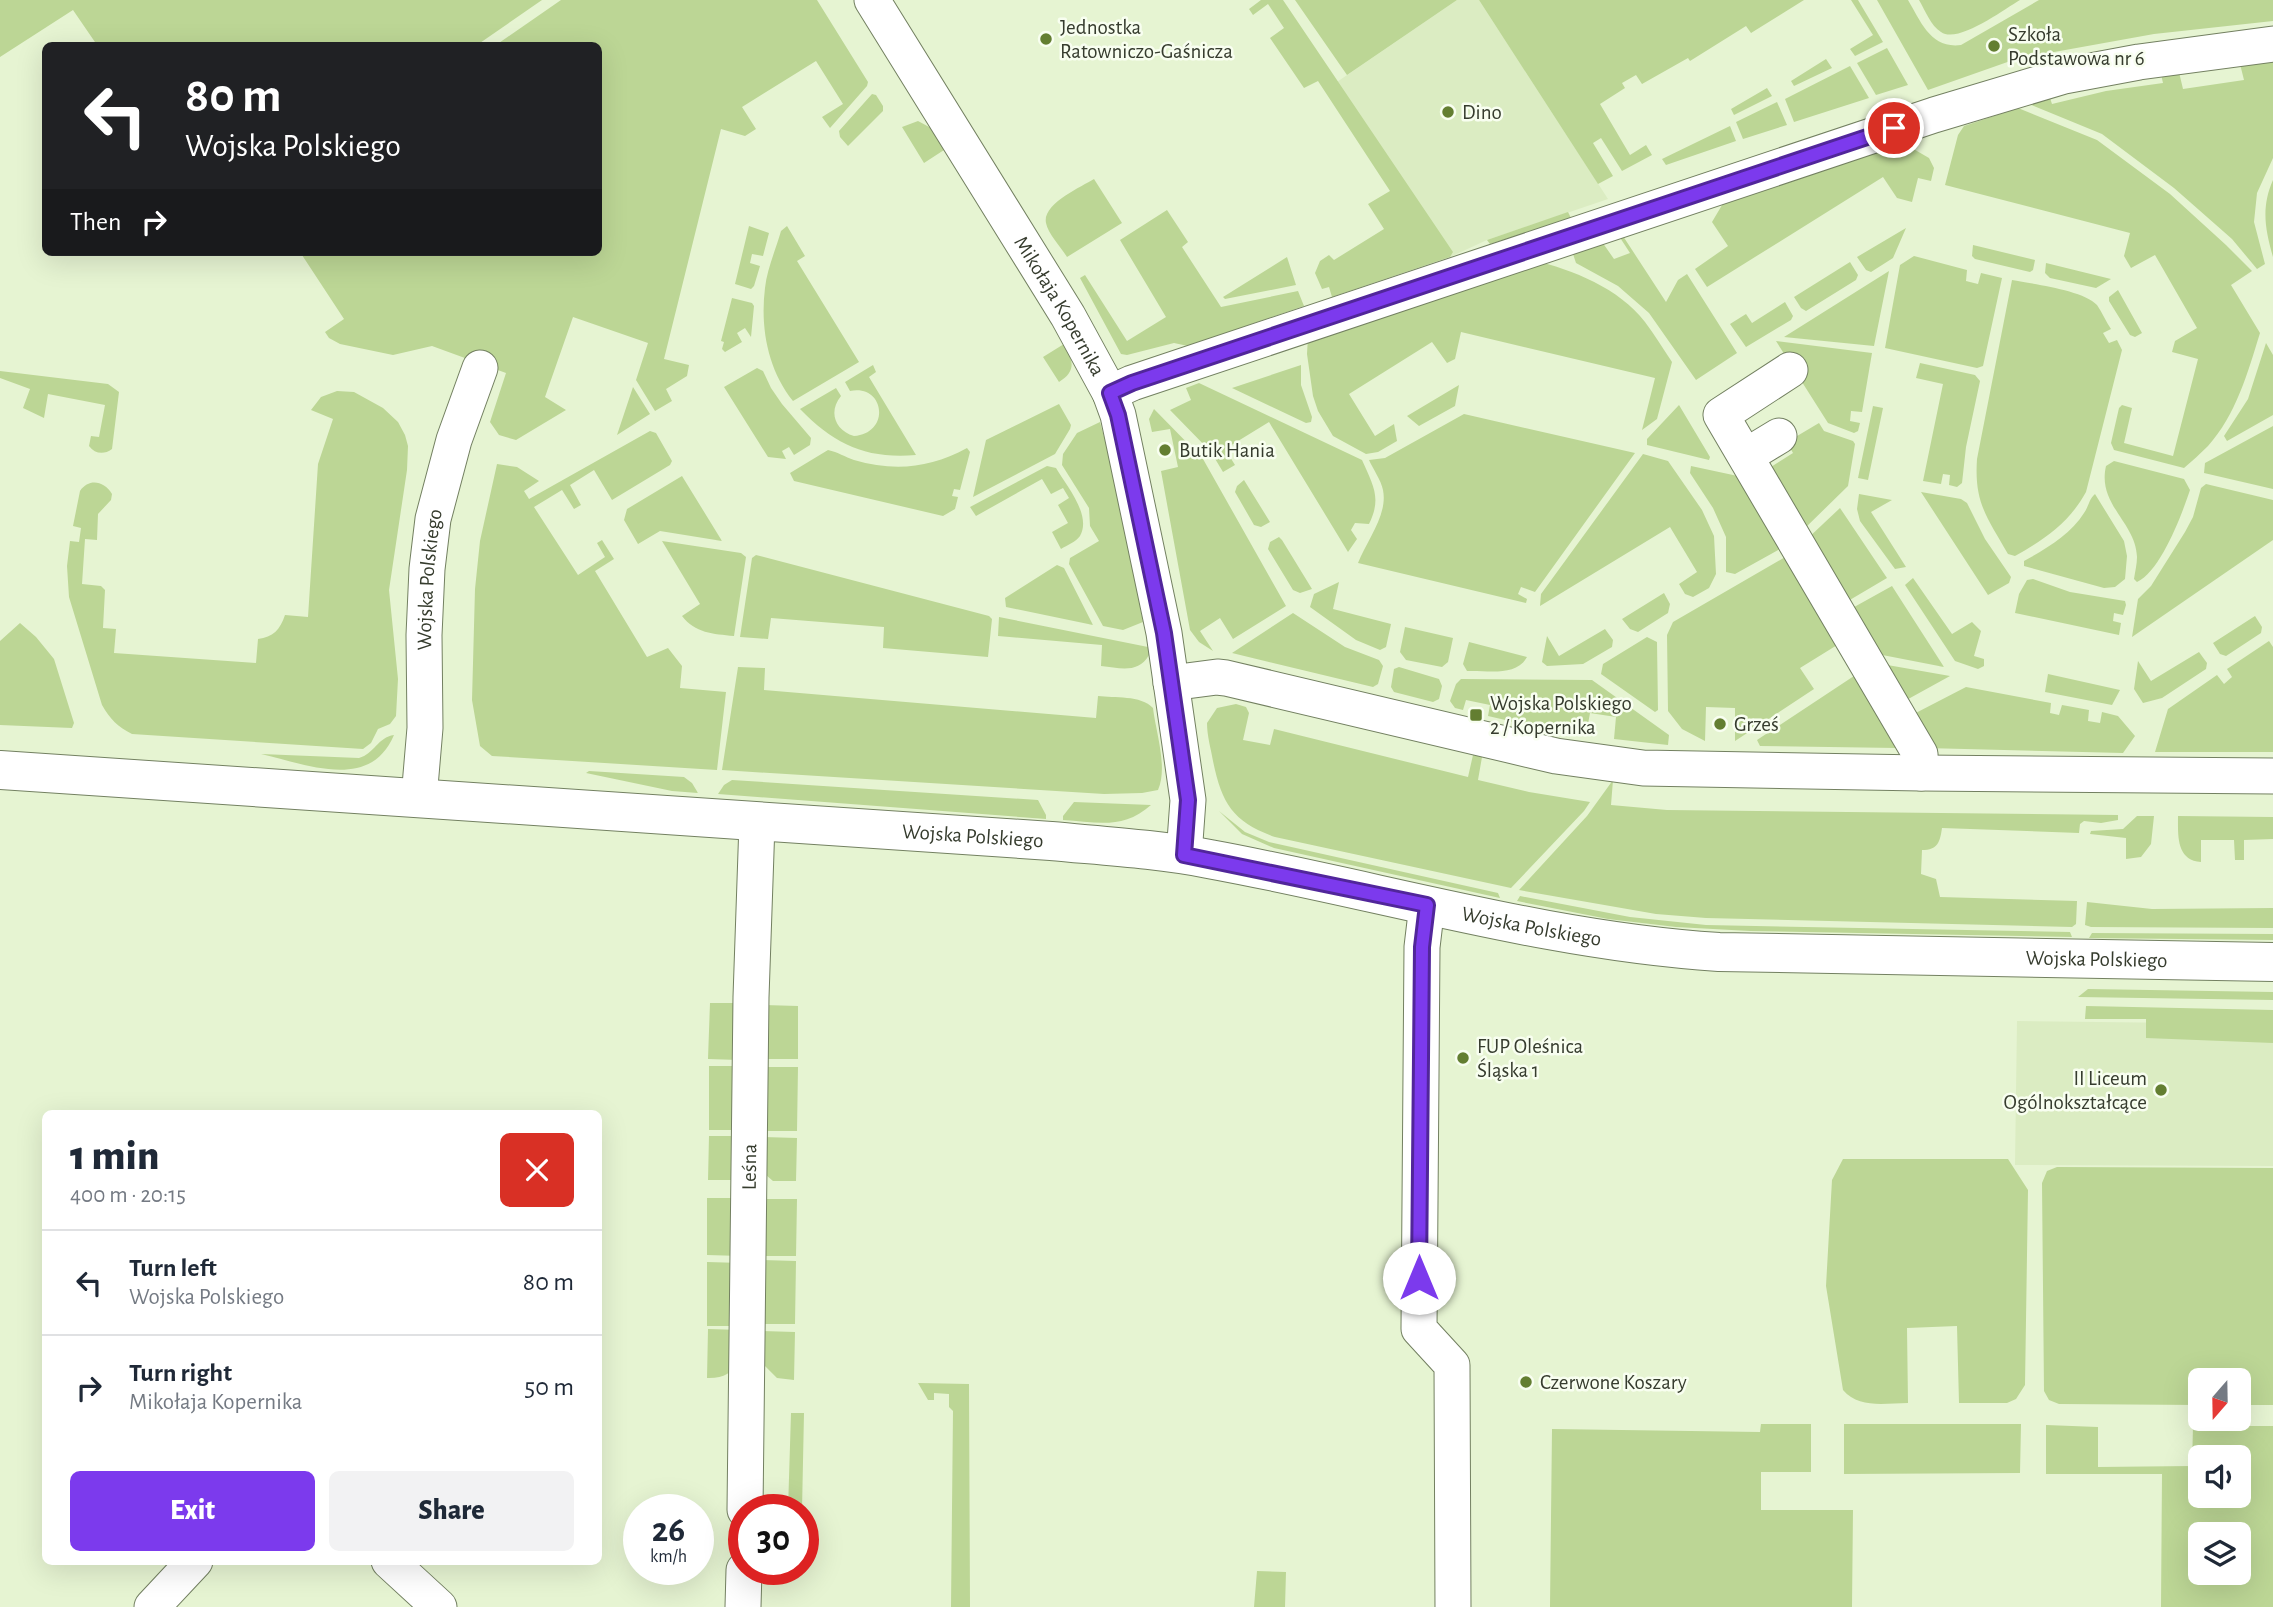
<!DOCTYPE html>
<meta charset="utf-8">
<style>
:root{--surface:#fff;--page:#f2f2f3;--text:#1f2937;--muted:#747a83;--line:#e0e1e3;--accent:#7c3aed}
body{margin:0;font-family:"Alegreya Sans",sans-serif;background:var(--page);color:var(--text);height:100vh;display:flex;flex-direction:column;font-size:26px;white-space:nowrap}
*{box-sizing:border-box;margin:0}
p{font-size:23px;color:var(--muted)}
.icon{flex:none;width:38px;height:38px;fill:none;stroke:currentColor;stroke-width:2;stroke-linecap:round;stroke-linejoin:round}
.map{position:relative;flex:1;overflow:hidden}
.panel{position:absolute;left:42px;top:1110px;width:560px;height:455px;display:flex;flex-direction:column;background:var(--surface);border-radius:10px;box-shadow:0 7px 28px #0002}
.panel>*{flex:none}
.banner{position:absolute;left:42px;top:42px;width:560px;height:214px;border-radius:10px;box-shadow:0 7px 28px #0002;background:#202124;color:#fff;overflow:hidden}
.needle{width:46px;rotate:200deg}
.controls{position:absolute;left:2188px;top:1368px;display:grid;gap:14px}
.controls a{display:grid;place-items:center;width:63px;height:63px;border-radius:10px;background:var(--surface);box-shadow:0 7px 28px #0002;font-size:35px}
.speed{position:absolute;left:623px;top:1494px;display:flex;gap:14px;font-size:35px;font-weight:700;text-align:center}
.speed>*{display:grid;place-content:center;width:91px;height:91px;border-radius:50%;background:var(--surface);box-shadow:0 7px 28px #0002;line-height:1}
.speed small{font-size:18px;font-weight:400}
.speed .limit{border:10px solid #d22;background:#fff;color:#111}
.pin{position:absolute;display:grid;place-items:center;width:60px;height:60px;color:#fff;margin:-30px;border:4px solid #fff;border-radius:50%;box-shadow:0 2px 7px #0007}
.me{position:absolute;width:77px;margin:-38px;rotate:0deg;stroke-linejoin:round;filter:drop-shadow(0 0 5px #0008)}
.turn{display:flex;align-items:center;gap:24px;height:147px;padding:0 28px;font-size:32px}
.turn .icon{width:91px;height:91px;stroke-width:2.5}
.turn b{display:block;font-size:49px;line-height:60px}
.then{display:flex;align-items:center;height:66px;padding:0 28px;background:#0003;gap:14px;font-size:26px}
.round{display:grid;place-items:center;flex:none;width:74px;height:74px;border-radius:10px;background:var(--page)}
.overview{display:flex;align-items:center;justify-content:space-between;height:119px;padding:0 28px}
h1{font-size:42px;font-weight:800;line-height:52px}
.action{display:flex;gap:14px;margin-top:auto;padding:14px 28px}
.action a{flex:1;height:80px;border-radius:10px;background:var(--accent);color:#fff;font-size:28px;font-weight:800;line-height:80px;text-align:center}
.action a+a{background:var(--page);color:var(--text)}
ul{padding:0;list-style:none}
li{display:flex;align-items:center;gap:21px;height:105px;padding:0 28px;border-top:2px solid var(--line)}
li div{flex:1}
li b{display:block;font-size:26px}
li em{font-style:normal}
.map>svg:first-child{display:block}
</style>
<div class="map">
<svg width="2273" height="1607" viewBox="0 0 2273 1607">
<rect width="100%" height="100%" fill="#e6f4d2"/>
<!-- built -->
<path fill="#dbecc2" d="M1457,0H1479L1608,199L1487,240L1450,257L1334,84Z
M2017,1021L2273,1024V1166L2015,1165Z"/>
<!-- green -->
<path fill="#bcd695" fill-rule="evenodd" d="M0,0H542L477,45H97L73,10L0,57Z
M561,0H817L868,82L867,86L830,128L822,117L843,104L816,61L742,107L756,129L745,136L721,129L664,359L689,365L687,376L666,389L672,401L655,411L636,380L648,343L573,317L545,397L566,410L516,440L499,435L490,422L506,373L432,346L393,355L340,344L329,338L325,332L344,319L300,252H598V46L496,45Z
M1261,0H1283L1453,252L1450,257L1332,297L1329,287L1322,289L1315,273L1320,261L1329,255L1334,260L1384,229L1368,204L1390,191L1318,81L1304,88L1270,38L1284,28L1268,4L1253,15L1249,9Z
M1295,0H1457L1347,75Z
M1479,0H1804L1751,33L1746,26L1690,61L1688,58L1642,84L1636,75L1622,83L1625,88L1600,104L1630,155L1646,145L1652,155L1622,171L1601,138L1593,143L1613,176L1598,184Z
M1851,0H1858L1883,42L1855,56L1850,49L1873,35Z
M1877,0H1908C1921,22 1931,49 1961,45L2039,0H2273V21L2154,34L2016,59L1928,90Z
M1919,0H2020C2003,10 1958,44 1941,32C1931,26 1925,10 1919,0Z
M1887,48L1908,85L1876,95L1857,63Z
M2273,56V158L2257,193L2254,222L2265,264L2257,269L2232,239L2174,188L2102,134L2029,104L2048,92L2052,104L2106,91L2163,83L2160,70L2178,68L2183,89L2244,80L2239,60Z
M1826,59L1832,68L1794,86L1791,81Z
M1850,66L1869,98L1794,122L1785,99Z
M1767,88L1772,96L1734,115L1731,109Z
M872,94L876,95L883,106V111L848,146L840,137L839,131Z
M1777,102L1787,125L1743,139L1736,122Z
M2018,108L2097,140L2170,194L2226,245L2252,271L2231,285L2260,333C2248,372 2236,415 2208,446C2200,454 2192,461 2184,468L2114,450L2111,443L2119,408L2122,405L2132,408L2124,443L2173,456L2198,359L2172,352L2175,341L2197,328L2155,255L2131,268L2124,256L2130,233L1945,185L1958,135L1964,126Z
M918,121L931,128L944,150L924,163L902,127Z
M1730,126L1736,141L1666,165L1662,159Z
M1898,140L1929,158L1934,168L1931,181L1918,178L1912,202L1897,198L1883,177L1707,287L1695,269L1728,246L1712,222L1728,195Z
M1094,179L1122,223L1067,257C1061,247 1048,234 1046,223C1042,204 1081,187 1094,179Z
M2273,180V257C2265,229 2261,207 2273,180Z
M1167,210L1188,242L1182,247L1221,307L1298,291L1304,306L1188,346L1174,343L1127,355L1121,354L1080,278L1085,275L1127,341L1166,317L1120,240Z
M1568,212L1571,218L1490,244L1487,240Z
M749,226L769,233L763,256L752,254L750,263L760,266L754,286L751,289L735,284Z
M787,226L805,256L797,261L859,362L793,401C768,370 760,328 765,288C767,269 776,249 781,231Z
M1906,228L1893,258L1871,272L1866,270L1857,257Z
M1617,233H1621L1666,302L1678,280L1687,274L1737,353L1696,380L1649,313L1618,286L1576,263L1571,248L1600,239L1614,259L1630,253Z
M1973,245L2035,260L2033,270L2030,272L1975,259L1972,256Z
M1914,256L1967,270L1966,281L1978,284L1981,273L2002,278L1983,366L1977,368L1885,348L1900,265Z
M1287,257L1296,285L1225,299L1223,297Z
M1533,260C1573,270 1619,288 1645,322C1655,335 1663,349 1672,362L1657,419L1642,430L1655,378L1461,332L1455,359L1447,363L1432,342L1349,394L1375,436L1394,424L1397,441L1378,452L1366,454L1333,436L1318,411L1313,396L1307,354L1308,336Z
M1850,262L1858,275L1856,280L1806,311L1801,308L1794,297Z
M2046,263L2111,279L2096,288L2050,278L2045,273Z
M1889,271L1874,346L1784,337Z
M2012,280C2033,284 2083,290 2097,305C2102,312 2106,322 2111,329L2103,333L2109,343L2117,340L2122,350L2086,492C2069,523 2045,539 2015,556L2008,554C1987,517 1974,503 1977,459Z
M2118,290L2142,333L2135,337L2130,335L2109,301V297Z
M732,298L752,303L754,306L751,337L745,328L737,333L742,342L725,352L722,349L724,342L721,341Z
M1785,302L1793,316L1791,320L1746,347L1730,324L1746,314L1752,323Z
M1776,341L1872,353L1862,412L1851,411L1850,421L1860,423L1858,431L1854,433L1828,423Z
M2266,343L2273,355V415L2227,441L2224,436L2248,399Z
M1064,344C1073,360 1077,371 1059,382L1043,357Z
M1920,363L1975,375L1980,381L1966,447L1962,483L1957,487L1949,485L1950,475L1943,474L1941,484L1923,481L1943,384L1916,378Z
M873,365L876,372L869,377L916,455C866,459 835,445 800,409L836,388L841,396C828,412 835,430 854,436C891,433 885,384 850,391L845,382Z
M1301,365V385L1312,417L1311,422L1306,423L1232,388Z
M757,368L763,371L771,388L782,404L811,438L810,445L794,455L789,447L782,451L786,459L768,457L724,387Z
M0,371L108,384L119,392L112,449C104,455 95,454 89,446L91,436L99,437L105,405L48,394L44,418L23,408L30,389L0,378Z
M1199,383L1362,460C1373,485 1382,498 1369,524L1355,523L1351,530L1357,539L1348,552L1269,422L1225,449L1235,465L1223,472L1211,452L1170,410L1191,400L1186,388Z
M1459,385L1455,406L1419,426L1407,416Z
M633,387L650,414L617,435Z
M337,391L354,392L383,408L398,422L405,435L408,446L407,470L389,590L398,679L396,716L390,724L378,729L371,743L363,749L132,734C118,727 110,719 102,705L69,597L67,566L70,541L79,542L81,528L73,526L80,491C89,478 104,481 112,494L111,500L98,514L97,540L85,539L82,584L101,586L105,590L103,628L116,629L114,653L256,663L258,639C273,637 280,630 285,615L308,617L318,464L333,419L311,410L321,397Z
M1059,404L1071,425L1070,429L1055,454L973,497L986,440Z
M1679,405L1710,457L1709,460L1647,445V439Z
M1873,406L1883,408L1868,480L1858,478Z
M1154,409L1203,459L1286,606L1233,639L1220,618L1200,631L1213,651L1199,642L1190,630L1161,471L1178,467L1170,429L1152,432L1149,419Z
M1464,414L1635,453L1535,592L1521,587L1518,594L1527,599L1526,603L1358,563C1367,540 1388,515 1383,490C1381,480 1373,469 1369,460L1385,458Z
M1100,422L1117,485L1143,622L1123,630L1103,626L1069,564L1070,558L1099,541L1090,526L1089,508L1062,465L1063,454L1077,433Z
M1819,423L1824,431L1853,441L1855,444L1848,486L1801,532L1766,470L1793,453L1787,442Z
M2273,426V489L2204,473L2205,463Z
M650,431L656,433L672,461L670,465L612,500L594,470L570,485L581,505L574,509L562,490L534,507L578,575L605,557L597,543L602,540L614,559L595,571L647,657L668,648L682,666L680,688L726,692L717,770L492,756L480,746L472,700L475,589L480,541L497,464L517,467L539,481L524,491L529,499Z
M967,448L970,452L960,490L954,489L952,496L958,497L955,509L943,516L794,481L790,473L828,450C838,452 845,457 854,460C895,472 930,468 967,448Z
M1643,454L1668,461L1702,510L1714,536L1716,574L1709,588L1693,597L1685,594L1679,584L1697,572L1670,527L1540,606L1541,594Z
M2114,461L2184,479L2190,490C2182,514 2161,571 2137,582L2134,579C2135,572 2137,564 2137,557C2136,522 2097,505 2106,466Z
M1047,466L1056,468C1066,485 1092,515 1080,536C1076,542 1067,545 1061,549L1052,532L1068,523L1058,505L1069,498L1063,488L1051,494L1042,479L976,516L970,507Z
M1691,466L1747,478L1782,548L1735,574L1726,572V537L1713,508L1690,473Z
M682,476L722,541L660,531L638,544L624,520L627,509Z
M1244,480L1270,522L1261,527L1254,525L1235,492L1237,486Z
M2206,484L2273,500V540L2132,637L2138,599L2151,586L2185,532L2193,517L2201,488Z
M1921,492L1961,499L1967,503L1985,539L2011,577L2009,583L1988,595Z
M1859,494L1892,500L1871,512L1906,567L1895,569L1860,521L1857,509Z
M2095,494L2124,541L2127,556L2125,579L2115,587L2104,588L2024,566V561C2046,549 2071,534 2084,513C2089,506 2089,499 2095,494Z
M1840,508L1887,578L1843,604L1806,540Z
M1279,537L1282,540L1312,589L1300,593L1293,590L1268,549L1270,542Z
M662,541L741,553L746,557L734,636C713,634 695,633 682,616L700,604Z
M756,555L989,616L992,619L988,657L883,648L884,627L771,618L768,639L740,637L752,558Z
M1787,556L1842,642L1800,668L1814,689L1735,741V708L1706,707L1705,741L1682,729L1668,711L1667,635L1673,622Z
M1057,565L1064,568L1093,625L1006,607L1005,598Z
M1913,578L1952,634L1972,622L1981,631L1974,656L1984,659V666L1978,669L1955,661L1905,585Z
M2033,579L2070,592L2125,601L2126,605L2123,615L2114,613L2113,621L2121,623L2119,635L2015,613L2019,594L2027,580Z
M1339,582L1333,609L1391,624L1386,647L1380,650L1356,640L1310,607L1314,594Z
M1892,586L1944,667L1872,653L1847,611Z
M1664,593L1670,604L1668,613L1638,632L1630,629L1622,619Z
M1293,613L1345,647L1379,660L1383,666L1378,684L1373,687L1232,653Z
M2255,616L2262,627L2261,633L2226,656L2220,654L2213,643Z
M999,617L1148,647L1149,655C1138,674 1120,668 1101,666L1102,645L998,636Z
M20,623L36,637L54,659L74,723L72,728L0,725V641Z
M1405,627L1453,638L1448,662L1442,667L1406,660L1400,652Z
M1605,629L1613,640L1612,647L1583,664L1547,666L1542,662L1547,636L1559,656Z
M1647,637L1657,642L1658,710L1655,712L1601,674L1603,664Z
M2269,641L2273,647V752H2155L2168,709L2217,675L2224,684L2232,677L2227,669Z
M1469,642L1527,657C1516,677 1488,670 1467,671L1463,664Z
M2199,652L2207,663L2206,669L2162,698L2143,703L2134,689L2138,661L2151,681Z
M1876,663L1950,676L1901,703Z
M738,667L765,668L764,690L1096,718L1098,696C1114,698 1141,695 1153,708C1156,733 1168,767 1158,790L1142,793L1104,794L722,770Z
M1399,667L1439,679L1442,686L1439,699L1433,702L1394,692L1391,687L1394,669Z
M1860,672L1897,748L1760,746L1757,740Z
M2048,674L2120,690L2112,705L2045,692Z
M1461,679L1592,680L1669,735L1668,745L1614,739L1616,717L1590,713L1586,735L1545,729L1488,716L1490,705L1466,700L1463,710L1455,708L1450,701L1456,684Z
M1966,687L2051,703L2050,713L2059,715L2062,705L2089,710L2088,721L2100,723L2102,712L2118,716L2135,736L2123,753L1925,748L1908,717Z
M1236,704L1246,707L1249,713L1243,740L1270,745L1274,729L1468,777L1473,755L1482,757L1478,780L1529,792L1590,802L1584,811L1511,888L1275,837C1233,822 1222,804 1213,761C1211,749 1207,736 1207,723L1217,708Z
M394,735C370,792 306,764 261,754L359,758C374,754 378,737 394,735Z
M589,771L684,777L692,783L698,793L672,791L586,773Z
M732,780L1038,800L1046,815V819L718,794L724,785Z
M1613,780L1611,805L1667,810L2118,815V820L2101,823L2084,821L2080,824L2079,833L1942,828C1940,842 1938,850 1922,850L1921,874L1936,879L1940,897L2077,901L2076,924L2072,927L1706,918L1656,914L1519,890L1587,816Z
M1074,802L1151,805C1123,830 1097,822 1063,820V816Z
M1219,811L1245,832L1269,842L1498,893L1500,898L1274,848L1242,834Z
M2137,816H2154L2151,844L2141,857L2126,859V838L2090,834L2091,831L2123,829Z
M2178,816L2273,817V839L2244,840V860H2235L2234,840H2201V862C2176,860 2178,835 2178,816Z
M1520,896L1630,917L1706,925L2070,932L2072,937L1750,931L1676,927L1608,919L1517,901Z
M2087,902L2152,909L2273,908V928L2091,927L2085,925Z
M2092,933L2273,934V940L2089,938Z
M2088,989L2273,992V1000L2078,997Z
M710,1003H740L739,1060L708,1059Z
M764,1005L798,1006V1059H763Z
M2086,1006L2273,1010V1043L2146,1038V1019H2085Z
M709,1066H744L743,1130H709Z
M763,1067H798L797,1131H762Z
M709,1136H743L732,1180H708Z
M763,1137L797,1138L796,1181H773L766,1175Z
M1843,1159H2008L2028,1190L2025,1385L2016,1399L2007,1403H1959L1957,1326L1907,1328L1908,1403C1885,1403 1859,1409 1843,1390L1826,1286L1832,1180Z
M2057,1167L2273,1168V1405H2238V1381H2200V1405L2059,1404L2049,1400L2044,1391L2042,1183L2047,1171Z
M707,1198H742L741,1256L707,1255Z
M763,1199H797L796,1256H762Z
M762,1260L796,1261L795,1324H761Z
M707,1262L742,1263L741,1326H707Z
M708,1329L741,1330C738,1356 741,1379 707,1378Z
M762,1331L795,1332L794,1380L777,1378L764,1365Z
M918,1383L969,1384L970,1607H951L953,1411L949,1407V1394L934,1393V1400H928Z
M791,1413H804L802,1510H788Z
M1761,1424H1811V1472H1761V1510H1853L1852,1607H1550L1552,1429L1760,1432Z
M1844,1424H2021L2020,1473L1844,1474Z
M2046,1425L2098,1427V1467L2192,1466L2193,1426H2273V1607H2161L2162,1474H2046ZM2200,1458H2238V1496H2200ZM2200,1535H2238V1573H2200Z
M1257,1571L1286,1572L1285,1607H1254Z"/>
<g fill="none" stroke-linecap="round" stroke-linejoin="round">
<!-- minor casing -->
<g stroke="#738061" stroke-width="37">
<g id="minor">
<path id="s1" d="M872,0L1068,316L1110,393L1118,415L1164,633L1188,800L1184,855"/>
<path d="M1790,370L1721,415L1920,754L1921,773"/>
<path d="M1110,393L1132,383L1934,115L2064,76L2139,62L2273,44"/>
<path d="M1746,456L1779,436"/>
<path d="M1171,683L1217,677L1226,678L1556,756L1643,768L1921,773L2273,776"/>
<path id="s2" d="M419,798L425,728L424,635L427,569L433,519L454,440L480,368"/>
<path d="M1427,905L1422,947L1419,1329L1452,1365L1453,1607"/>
<path id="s3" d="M745,1510L751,997L757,823"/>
<path d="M389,1561L439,1607"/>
<path d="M152,1607L195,1561"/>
<path d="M743,1607L744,1570"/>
</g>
</g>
<!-- secondary casing -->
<g stroke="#738061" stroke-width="40">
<g id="secondary">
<path id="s4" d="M0,770L1051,841C1104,846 1157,849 1209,859C1379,890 1546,941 1719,952L2273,962"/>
</g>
</g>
<!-- minor -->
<use href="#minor" stroke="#fff" stroke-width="35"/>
<!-- secondary -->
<use href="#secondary" stroke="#fff" stroke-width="38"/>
</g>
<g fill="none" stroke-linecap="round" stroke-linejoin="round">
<!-- route casing -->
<g stroke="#51269a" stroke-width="18">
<path id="route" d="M1419,1278L1422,947L1427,905L1184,855L1188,800L1164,633L1118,415L1110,393L1132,383L1894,128"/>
</g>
<!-- route -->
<use href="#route" stroke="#7c3aed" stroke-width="12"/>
</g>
<!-- markers -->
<g fill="#637e31" stroke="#f8fef0" stroke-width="2.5">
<circle cx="1046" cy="39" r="7"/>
<circle cx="1994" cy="46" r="7"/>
<circle cx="1448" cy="112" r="7"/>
<circle cx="1165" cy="450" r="7"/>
<rect x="1469" y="708" width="14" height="14" rx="3.5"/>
<circle cx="1720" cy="724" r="7"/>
<circle cx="1463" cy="1058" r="7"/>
<circle cx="2161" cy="1090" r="7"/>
<circle cx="1526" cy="1382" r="7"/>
</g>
<g text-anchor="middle" stroke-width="5" stroke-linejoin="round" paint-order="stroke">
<!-- poi labels -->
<g font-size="21" fill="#363c2e" stroke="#f8fef0" text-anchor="start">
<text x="1060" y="34">Jednostka<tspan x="1060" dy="24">Ratowniczo-Gaśnicza</tspan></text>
<text x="2008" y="41">Szkoła<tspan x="2008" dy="24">Podstawowa nr 6</tspan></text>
<text x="1462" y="119">Dino</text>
<text x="1179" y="457">Butik Hania</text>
<text x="1490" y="710">Wojska Polskiego<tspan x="1490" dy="24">2 / Kopernika</tspan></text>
<text x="1734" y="731">Grześ</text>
<text x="1477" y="1053">FUP Oleśnica<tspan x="1477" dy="24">Śląska 1</tspan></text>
<text x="2147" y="1085" text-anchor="end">II Liceum<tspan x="2147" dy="24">Ogólnokształcące</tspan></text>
<text x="1540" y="1389">Czerwone Koszary</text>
</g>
<!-- street labels -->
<g font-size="21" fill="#363c2e" stroke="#f8fef0">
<text dy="7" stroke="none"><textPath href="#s1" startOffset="359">Mikołaja Kopernika</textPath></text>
<text dy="7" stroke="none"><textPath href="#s2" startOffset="219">Wojska Polskiego</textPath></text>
<text dy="7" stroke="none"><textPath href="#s4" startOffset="975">Wojska Polskiego</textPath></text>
<text dy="7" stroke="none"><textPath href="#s4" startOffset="1542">Wojska Polskiego</textPath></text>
<text dy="7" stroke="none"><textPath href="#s4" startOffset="2109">Wojska Polskiego</textPath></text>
<text dy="7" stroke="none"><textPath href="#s3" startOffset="343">Leśna</textPath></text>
</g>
</g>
</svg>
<div class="controls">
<a><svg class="needle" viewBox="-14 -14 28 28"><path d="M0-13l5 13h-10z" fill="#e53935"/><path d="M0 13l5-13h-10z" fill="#747a83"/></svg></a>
<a><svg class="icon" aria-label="sound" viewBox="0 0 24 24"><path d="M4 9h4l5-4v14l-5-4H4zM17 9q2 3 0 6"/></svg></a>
<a><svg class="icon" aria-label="layers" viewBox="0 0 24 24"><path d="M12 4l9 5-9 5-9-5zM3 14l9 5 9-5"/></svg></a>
</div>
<div class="speed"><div>26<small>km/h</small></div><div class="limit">30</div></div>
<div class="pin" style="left:1894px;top:128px;background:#d93025"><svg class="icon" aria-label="arrive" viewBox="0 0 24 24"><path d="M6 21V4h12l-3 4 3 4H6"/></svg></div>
<svg class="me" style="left:1419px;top:1278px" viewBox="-20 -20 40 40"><circle r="19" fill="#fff"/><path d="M0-13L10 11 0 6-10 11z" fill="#7c3aed"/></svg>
<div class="banner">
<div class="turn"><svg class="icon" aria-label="left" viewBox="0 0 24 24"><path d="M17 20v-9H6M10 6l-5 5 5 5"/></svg><div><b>80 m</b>Wojska Polskiego</div></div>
<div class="then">Then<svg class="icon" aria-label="right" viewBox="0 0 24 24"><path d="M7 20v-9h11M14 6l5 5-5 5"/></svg></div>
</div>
<section class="panel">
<div class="overview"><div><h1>1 min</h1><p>400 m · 20:15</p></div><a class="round" style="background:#d93025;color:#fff"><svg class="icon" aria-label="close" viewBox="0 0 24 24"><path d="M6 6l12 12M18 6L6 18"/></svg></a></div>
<ul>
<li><svg class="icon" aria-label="left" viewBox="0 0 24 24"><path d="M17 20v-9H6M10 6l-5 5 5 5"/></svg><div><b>Turn left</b><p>Wojska Polskiego</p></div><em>80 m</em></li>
<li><svg class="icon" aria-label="right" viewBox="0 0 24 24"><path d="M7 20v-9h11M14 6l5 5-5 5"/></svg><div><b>Turn right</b><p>Mikołaja Kopernika</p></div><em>50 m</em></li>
</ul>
<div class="action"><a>Exit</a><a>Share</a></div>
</section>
</div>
